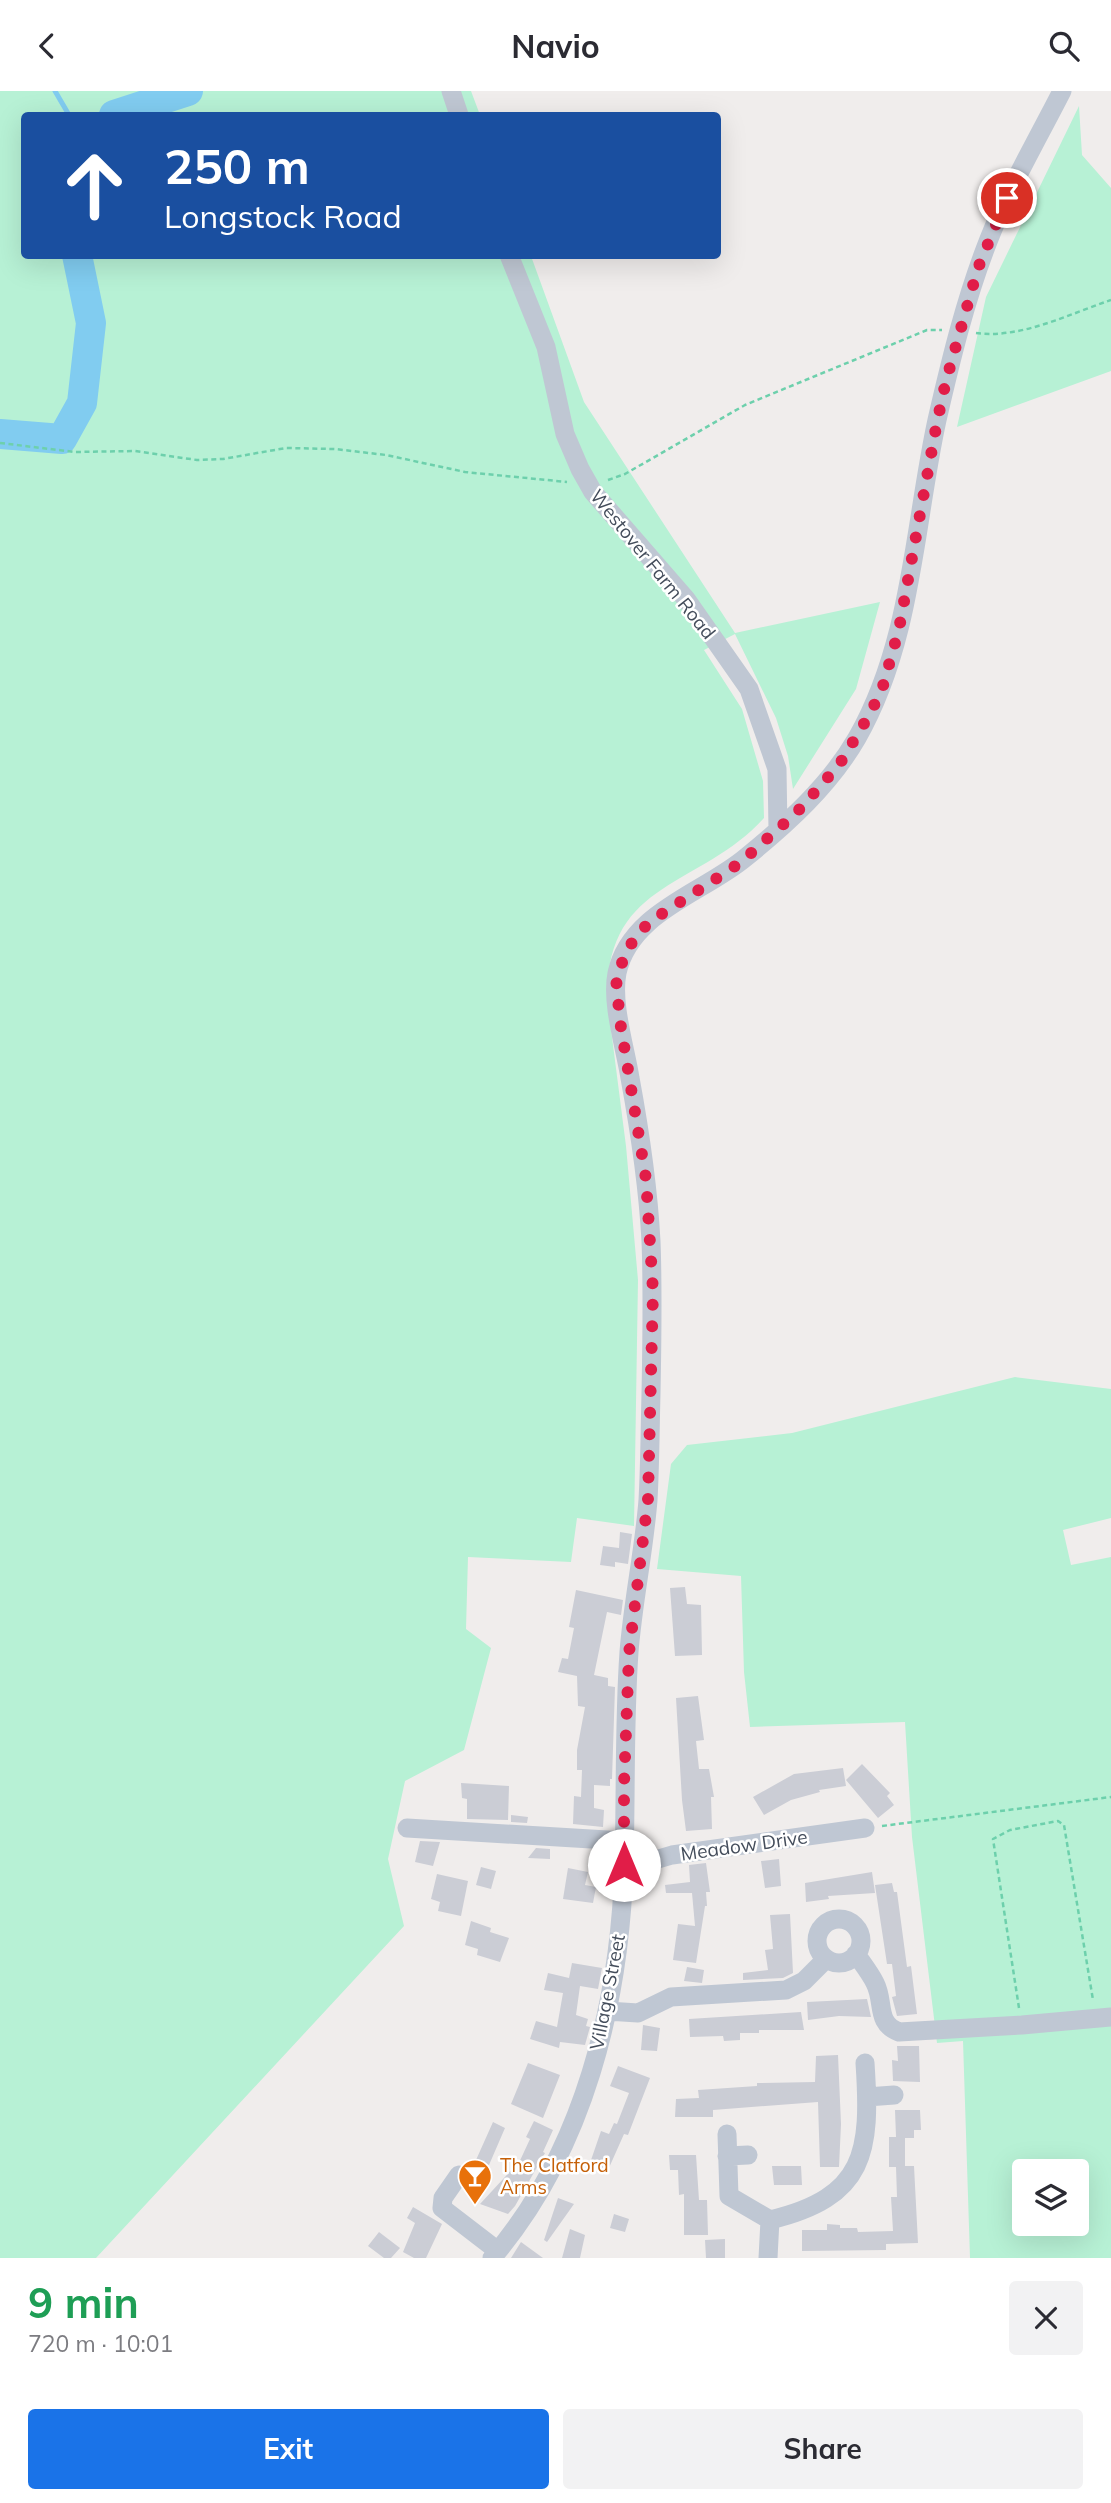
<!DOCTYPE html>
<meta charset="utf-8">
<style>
:root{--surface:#fff;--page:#f2f2f3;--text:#2b2b33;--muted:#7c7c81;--accent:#1a73e8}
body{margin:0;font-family:Mulish,sans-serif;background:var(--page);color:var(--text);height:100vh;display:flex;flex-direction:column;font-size:26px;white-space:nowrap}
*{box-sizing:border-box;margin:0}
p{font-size:23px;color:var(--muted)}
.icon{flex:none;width:38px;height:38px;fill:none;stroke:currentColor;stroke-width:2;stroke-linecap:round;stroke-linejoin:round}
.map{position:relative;height:2167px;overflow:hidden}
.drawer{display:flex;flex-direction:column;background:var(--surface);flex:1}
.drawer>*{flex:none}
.guide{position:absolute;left:21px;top:21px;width:700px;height:147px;border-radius:7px;box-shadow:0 7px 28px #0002;background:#1a4fa0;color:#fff;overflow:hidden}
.tools{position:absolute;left:1012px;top:2068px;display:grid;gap:14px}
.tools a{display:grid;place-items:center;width:77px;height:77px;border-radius:7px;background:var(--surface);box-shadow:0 7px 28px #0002;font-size:35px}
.pin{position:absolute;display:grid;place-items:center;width:60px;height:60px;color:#fff;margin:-30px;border:4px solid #fff;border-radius:50%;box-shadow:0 2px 7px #0007}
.me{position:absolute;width:77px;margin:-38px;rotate:0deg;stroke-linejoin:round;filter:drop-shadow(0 0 5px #0008)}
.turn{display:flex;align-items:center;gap:24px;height:147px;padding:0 28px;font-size:32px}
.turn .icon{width:91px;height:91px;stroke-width:2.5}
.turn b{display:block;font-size:49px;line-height:60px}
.round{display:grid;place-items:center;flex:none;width:74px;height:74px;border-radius:7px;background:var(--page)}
.overview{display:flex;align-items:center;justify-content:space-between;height:119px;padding:0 28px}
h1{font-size:42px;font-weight:700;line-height:52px;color:#1e9e55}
.button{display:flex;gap:14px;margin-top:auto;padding:14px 28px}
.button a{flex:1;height:80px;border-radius:7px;background:var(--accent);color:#fff;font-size:28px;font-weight:700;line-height:80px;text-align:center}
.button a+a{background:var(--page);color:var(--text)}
header{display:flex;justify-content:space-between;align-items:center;height:91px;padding:0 28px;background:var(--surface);font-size:32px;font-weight:700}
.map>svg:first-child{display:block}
</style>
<header><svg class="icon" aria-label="back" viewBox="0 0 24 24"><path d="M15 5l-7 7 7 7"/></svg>Navio<svg class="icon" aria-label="search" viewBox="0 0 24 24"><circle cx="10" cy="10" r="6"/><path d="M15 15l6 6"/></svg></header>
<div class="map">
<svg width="1111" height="2167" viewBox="0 0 1111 2167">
<rect width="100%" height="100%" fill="#f0edec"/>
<!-- green -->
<path fill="#b7f1d5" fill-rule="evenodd" d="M0,0H471L480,24H24V164L531,165L584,311L735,542L880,511L856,598L793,698L788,665L776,627L735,543L704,559L742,618L763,690L764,727C699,799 601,788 608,915L626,1055L638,1189L634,1435L577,1427L571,1471L468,1466L466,1538L491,1557L464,1659L405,1690L388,1768L404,1835L96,2167H0Z
M1079,15L1082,64L1111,97V280L957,336L986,206Z
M1015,1286L1111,1298V1427L1063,1439L1071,1474L1111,1466V2167H970L963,1950L937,1952L912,1746L905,1631L750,1636L744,1581L741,1485L657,1478L671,1373L687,1354L792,1342ZM1024,2081H1076V2133H1024Z"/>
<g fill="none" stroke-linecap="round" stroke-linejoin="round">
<!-- stream -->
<path stroke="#81ccf0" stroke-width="5" d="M55,0L69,24"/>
<!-- river -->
<path stroke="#81ccf0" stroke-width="30" d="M114,24L188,0
M0,343L62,348L82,312L91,232L77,164"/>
</g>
<!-- building -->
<path fill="#cbcdd5" d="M620,1441L632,1443L628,1473L615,1471V1476L600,1474L603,1455L619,1457Z
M685,1496L687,1513L701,1514L702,1564L675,1565L670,1497Z
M576,1499L623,1509L621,1524L607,1521L594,1584L608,1587V1595L615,1596L612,1688H610V1695L594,1694V1717L604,1719L603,1736L573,1733L574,1705L581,1706L582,1679H577V1659L585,1616L578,1615L577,1585L558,1581L562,1567L568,1568L574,1537L569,1536Z
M698,1605L704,1649L696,1650L699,1678H709L714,1706H711L712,1738L686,1740L682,1709L676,1607Z
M862,1673L890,1702L887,1705L894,1714L878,1727L846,1689Z
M843,1677L846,1695L819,1699L820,1701L791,1709L764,1724L753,1706L794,1683Z
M461,1692L509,1695L508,1729L467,1728V1708L462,1707Z
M511,1724L528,1726L527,1732L511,1731Z
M420,1750L440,1751L433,1775L415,1771Z
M536,1757L550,1758V1768L528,1767Z
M779,1768L781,1795L765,1797L761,1770Z
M706,1772L710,1801H706L707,1815H705L696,1872L673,1869L678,1833L695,1835L692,1802H666L665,1794L690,1791L689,1774Z
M481,1776L496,1780L491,1798L476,1794Z
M568,1777L588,1781L585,1794L596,1796L593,1812L563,1808Z
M872,1781L875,1802L828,1805L829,1808L806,1811L805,1792Z
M437,1783L468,1790L461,1825L438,1820L440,1811L431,1808Z
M892,1792L894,1801H897L907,1876L911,1875L917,1923L897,1925L892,1906L896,1905L892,1873H887L875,1794Z
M790,1823L793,1882L783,1887L743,1889V1882L768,1879L765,1859L773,1858L770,1824Z
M471,1830L491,1837L490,1841L509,1847L500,1871L477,1864L478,1858L465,1854Z
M572,1872L602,1877L598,1898L580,1895L576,1924L588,1928L586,1935L590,1936L585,1954L560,1951L559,1957L530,1948L536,1930L557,1936L563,1902L544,1899L548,1882L569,1887Z
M687,1876L704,1879L702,1892L684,1890Z
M867,1908L871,1926L839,1925L808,1929L807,1911Z
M801,1921L804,1939H759V1942H740V1949L724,1950L723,1945L690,1946L689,1928Z
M643,1934L660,1937L657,1960L641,1959Z
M897,1955H919L920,1991L893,1990L892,1969L898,1970Z
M838,1964L841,2033L839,2076H820L818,2011L713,2019V2026H675L676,2008L699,2007L698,1999L757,1995V1992L815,1991L816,1965Z
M528,1972L560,1984L543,2027L511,2013Z
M618,1975L650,1987L628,2044L624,2043L608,2079L590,2072L601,2040L609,2043L614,2032L617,2033L629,2002L610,1995Z
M895,2019H920L921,2039H914V2047H905V2075H914L918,2152L886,2153V2159L802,2160V2139H827V2133L840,2134V2137H857L858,2141L893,2140L891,2106H897L896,2076H889V2046H896Z
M534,2030L553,2039L543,2061L545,2062L515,2115L508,2123L480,2113L515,2075L517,2076L530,2048L526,2046Z
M493,2031L505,2037L489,2074L476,2069Z
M669,2064H696L699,2109H707L708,2144H684V2103L679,2104L678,2079H670Z
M772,2075H801L802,2094H774Z
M558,2107L574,2113L547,2151L544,2149Z
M413,2116L442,2133L426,2167H414L403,2161L415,2132L407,2127Z
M614,2123L629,2128L625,2141L610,2137Z
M570,2138L585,2144L580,2167H562Z
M379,2141L400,2157L391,2167H384L368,2155Z
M725,2148V2167H706L705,2149Z
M521,2151L543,2167H511Z"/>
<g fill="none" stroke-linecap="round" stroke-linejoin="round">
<!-- path -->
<path stroke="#6dd0ac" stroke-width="2.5" stroke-dasharray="5 3.5" stroke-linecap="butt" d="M976,242C1021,248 1069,223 1111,209
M0,352L75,361L135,360L197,369L223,368L286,357L335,358L386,364L465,381L567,391
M608,389L625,383L745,314L927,239H942
M882,1735L1111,1706
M1019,1917L993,1748L1010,1739L1058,1730L1064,1734L1093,1909"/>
<!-- minor -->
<path stroke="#bfc7d3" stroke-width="19" d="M451,0L459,24
M509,164L546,256L565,343L580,378L593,401L686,508L749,598L777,678L778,739
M407,1737L624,1750
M624,1778L672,1764L865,1737
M817 1850a22 22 0 1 1 44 0a22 22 0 1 1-44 0Z
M856,1863C862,1872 870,1882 875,1892C885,1911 875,1932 899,1941L1022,1934L1111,1926
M607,1920L638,1922L671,1906L786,1899L804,1890L826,1868
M867,2006L894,2004
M727,2043L729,2105L770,2129C866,2106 871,2061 865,1972
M727,2065L748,2064
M459,2084L443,2107L442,2117L498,2160
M492,2167C584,2060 620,1912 624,1773C626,1702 624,1632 629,1561C633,1510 644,1460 648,1409C650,1374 650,1338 651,1303C652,1252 653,1201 651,1150C648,1095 640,1041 630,987C625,956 611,912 617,882C630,821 703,802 745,767C787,733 830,694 857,647C912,551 914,435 937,329C951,268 966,206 989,148C1009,97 1037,49 1062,0
M768,2167L770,2129"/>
</g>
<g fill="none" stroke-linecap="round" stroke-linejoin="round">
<!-- route -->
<path stroke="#e11d48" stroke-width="12" stroke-dasharray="0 21.6" d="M624,1774V1694L629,1562L648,1408L653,1200L646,1088L620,930L616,887L628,857L648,832L740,772L797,721L839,674L871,621L883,595L899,538L937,331L946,290L978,177L1007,107"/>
</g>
<!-- icons -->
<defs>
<g id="bar-pin" transform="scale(1.75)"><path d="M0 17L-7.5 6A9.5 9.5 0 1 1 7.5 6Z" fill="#e8710a" stroke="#fff"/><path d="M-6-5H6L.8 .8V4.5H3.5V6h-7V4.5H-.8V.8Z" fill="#fff"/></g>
</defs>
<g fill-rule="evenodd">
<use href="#bar-pin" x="475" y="2085"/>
</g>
<g text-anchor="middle" stroke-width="5" stroke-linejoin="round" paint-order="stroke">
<!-- street labels -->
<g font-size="19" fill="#444d5b" stroke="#fff">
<text transform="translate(653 473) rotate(51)" y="7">Westover Farm Road</text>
<text transform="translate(744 1754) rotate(-8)" y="7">Meadow Drive</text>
<text transform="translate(607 1901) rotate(-79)" y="7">Village Street</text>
</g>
<!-- food labels -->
<g font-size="19" fill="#c56008" stroke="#fff" text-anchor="start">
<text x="500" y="2081">The Clatford<tspan x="500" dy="22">Arms</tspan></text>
</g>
</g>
</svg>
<div class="tools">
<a><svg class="icon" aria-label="layers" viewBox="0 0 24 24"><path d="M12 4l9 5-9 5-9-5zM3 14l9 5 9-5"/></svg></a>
</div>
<div class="pin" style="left:1007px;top:107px;background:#d93025"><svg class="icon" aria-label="arrive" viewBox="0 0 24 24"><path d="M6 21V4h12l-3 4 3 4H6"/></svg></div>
<svg class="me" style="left:624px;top:1774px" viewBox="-20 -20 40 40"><circle r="19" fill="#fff"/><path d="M0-13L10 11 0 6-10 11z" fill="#e11d48"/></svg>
<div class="guide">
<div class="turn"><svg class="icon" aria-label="ahead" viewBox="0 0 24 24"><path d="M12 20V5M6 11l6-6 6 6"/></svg><div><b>250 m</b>Longstock Road</div></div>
</div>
</div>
<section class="drawer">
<div class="overview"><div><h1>9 min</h1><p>720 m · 10:01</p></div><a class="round"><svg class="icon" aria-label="close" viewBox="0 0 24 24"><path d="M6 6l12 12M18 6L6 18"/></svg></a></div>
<div class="button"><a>Exit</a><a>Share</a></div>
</section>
